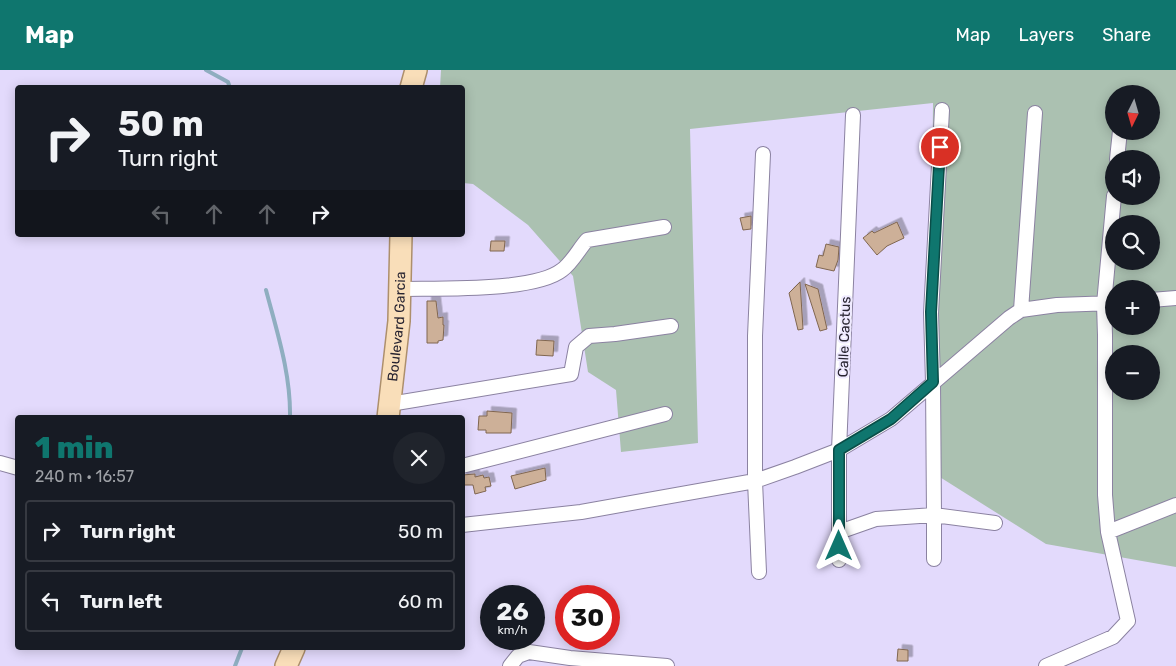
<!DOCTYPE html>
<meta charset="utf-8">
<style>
:root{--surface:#171b24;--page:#20242c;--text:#f1f3f6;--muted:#9ea1a6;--line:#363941;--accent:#0f766e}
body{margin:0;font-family:Rubik,sans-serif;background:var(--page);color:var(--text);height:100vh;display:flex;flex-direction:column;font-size:19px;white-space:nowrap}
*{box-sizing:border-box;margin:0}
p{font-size:16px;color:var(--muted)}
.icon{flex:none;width:28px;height:28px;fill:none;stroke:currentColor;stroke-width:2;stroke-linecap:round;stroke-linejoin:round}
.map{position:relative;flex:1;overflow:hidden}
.side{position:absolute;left:15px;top:345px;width:450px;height:235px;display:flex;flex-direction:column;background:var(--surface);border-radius:5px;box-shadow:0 2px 12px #0003}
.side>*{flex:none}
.hud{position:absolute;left:15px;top:15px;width:450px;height:152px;border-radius:5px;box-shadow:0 2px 12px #0003;background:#171b24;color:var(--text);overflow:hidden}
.needle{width:32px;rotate:185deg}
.fabs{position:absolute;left:1105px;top:15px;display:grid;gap:10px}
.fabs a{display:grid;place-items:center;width:55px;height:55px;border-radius:50%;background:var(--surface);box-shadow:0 2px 12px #0003;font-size:25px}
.speed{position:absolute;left:480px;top:515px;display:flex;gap:10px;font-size:25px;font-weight:700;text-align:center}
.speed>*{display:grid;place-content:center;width:65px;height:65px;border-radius:50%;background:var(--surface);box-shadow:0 2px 12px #0003;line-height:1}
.speed small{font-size:12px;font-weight:400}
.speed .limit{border:8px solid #d22;background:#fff;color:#111}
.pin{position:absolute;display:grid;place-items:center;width:42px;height:42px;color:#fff;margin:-21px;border:2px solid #fff;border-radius:50%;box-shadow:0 1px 5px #0007}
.me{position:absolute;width:55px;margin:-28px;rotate:0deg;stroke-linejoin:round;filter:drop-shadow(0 0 4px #0008)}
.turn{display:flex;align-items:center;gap:18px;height:105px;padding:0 20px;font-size:22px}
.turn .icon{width:65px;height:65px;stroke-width:2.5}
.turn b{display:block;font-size:35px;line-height:42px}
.lanes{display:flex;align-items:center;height:48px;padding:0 20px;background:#0003;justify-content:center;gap:25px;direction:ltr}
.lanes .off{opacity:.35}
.round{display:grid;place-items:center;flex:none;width:52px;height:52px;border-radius:26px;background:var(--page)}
.head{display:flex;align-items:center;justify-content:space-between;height:85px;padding:0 20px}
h1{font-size:30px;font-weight:800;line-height:38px;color:var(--accent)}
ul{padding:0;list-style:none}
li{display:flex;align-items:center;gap:15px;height:62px;margin:0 10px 8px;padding:0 10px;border:2px solid var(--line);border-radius:5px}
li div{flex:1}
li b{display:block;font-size:19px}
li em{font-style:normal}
header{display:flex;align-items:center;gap:30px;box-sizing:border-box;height:70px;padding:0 25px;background:var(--accent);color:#fff}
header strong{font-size:24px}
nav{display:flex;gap:28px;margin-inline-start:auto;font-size:18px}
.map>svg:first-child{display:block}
</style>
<header>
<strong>Map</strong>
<nav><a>Map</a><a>Layers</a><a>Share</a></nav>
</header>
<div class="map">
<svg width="1176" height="596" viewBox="0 0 1176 596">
<defs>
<filter id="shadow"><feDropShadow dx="4.5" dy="-4.5" stdDeviation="0" flood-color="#0004"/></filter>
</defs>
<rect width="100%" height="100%" fill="#e3dafc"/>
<!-- green -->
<path fill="#abc1b1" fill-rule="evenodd" d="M441,0H1176V497L1046,474L935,404L930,358L933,33L690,59L698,373L621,382L616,320L588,302L573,206L528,155L473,114L463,113L462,18H440ZM1114,24H1151V61H1114ZM1114,89H1151V126H1114ZM1114,154H1151V191H1114ZM1114,219H1151V256H1114ZM1114,284H1151V321H1114Z"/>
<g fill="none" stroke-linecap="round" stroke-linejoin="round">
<!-- stream -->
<path stroke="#8faec0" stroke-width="4" d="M206,0L228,12L230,18
M266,220C277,262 291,304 290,348
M235,596L242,578"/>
</g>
<!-- building -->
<path fill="#cdb098" stroke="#806650" filter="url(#shadow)" d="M751,146V159L743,160L740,148Z
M897,152L904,168L887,176L877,185L863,168L872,161L874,163Z
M491,171H505L504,181H490Z
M826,174L839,177L838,190L834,201L816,197L819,185L823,186Z
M800,212L803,259L798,260L789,223Z
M805,214L818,219L827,259L820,261Z
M427,231H436L438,248L443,247V255H444L443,270L438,271V273H427Z
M537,270L554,271L553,286L536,285Z
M487,341L512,343L511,363H486V360H478L479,346H487Z
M545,398L546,410L515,419L511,406Z
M475,404V407L483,405L484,408L489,407L491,416L485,417L486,421L475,424L473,415H462V405Z
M898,579L908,580V591H897Z"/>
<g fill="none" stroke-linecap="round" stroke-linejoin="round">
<!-- street casing -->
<g stroke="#8b82a1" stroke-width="16">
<path id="street" d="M942,40L931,243L933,312L934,445L995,453
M1117,89L1120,61
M399,219C437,218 534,222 562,200C572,193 579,179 587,170L664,157
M1151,230L1176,228
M1021,240L1035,43
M390,334L571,304L576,277L589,266L615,264L671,256
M0,393L18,398
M462,396L665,344
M462,455L581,442L755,411L795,397L839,380L891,349L1009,248L1021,240L1057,235L1114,233
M839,462L876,449L934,445V489
M1108,462L1176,435
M839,490V380L853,45
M759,502L755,411V266L763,84
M510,596L518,586L529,582L570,588L667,596
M1046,596L1113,567L1128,551L1108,462L1105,425V265L1104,234L1114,126"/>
</g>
<!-- primary casing -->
<g stroke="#ad8f6c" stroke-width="24">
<g id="primary">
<path d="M411,18L416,0"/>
<path id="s1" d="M388,348L399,251L401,165"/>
<path d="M286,596L294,578"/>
</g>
</g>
<!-- street -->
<use href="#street" stroke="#fff" stroke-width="14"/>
<!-- primary -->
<use href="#primary" stroke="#f9deb9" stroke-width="21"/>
</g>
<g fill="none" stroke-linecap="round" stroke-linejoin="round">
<!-- route casing -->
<g stroke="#0a4d48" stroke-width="12">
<path id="route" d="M839,476V380L891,349L933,312L931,242L940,77"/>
</g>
<!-- route -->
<use href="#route" stroke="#0f766e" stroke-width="9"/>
</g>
<g text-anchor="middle" stroke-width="4" stroke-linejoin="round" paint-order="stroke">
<!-- street labels -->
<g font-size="14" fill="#282431" stroke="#efeaff">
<text dy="5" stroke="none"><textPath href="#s1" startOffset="92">Boulevard Garcia</textPath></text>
<text transform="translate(844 267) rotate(-88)" y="5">Calle Cactus</text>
</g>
</g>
</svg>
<div class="fabs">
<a><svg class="needle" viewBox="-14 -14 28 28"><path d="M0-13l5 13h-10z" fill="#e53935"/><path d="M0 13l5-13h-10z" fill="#9ea1a6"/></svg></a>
<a><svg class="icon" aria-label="sound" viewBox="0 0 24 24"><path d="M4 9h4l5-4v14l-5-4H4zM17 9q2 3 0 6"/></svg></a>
<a><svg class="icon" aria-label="search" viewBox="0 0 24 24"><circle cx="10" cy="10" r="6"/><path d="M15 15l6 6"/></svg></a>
<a>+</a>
<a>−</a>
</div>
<div class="speed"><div>26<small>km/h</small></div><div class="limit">30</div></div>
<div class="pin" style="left:940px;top:77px;background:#d93025"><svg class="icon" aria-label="arrive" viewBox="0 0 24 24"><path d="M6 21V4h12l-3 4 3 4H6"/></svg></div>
<svg class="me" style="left:839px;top:476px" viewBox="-20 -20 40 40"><path d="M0-17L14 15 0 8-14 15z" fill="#0f766e" stroke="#fff" stroke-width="4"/></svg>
<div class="hud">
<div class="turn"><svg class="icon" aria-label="right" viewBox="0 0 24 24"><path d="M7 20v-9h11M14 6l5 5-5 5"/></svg><div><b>50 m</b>Turn right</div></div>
<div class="lanes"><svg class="icon off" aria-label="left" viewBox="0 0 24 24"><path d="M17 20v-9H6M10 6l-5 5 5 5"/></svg><svg class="icon off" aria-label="ahead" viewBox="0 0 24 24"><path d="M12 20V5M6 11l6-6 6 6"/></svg><svg class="icon off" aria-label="ahead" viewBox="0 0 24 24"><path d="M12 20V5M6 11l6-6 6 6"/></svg><svg class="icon" aria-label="right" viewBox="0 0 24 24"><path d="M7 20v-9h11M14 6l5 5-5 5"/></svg></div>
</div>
<section class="side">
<div class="head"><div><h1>1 min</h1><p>240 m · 16:57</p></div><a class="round"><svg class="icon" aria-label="close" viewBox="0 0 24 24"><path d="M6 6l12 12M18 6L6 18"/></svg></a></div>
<ul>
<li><svg class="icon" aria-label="right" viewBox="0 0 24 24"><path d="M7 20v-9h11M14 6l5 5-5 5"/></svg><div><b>Turn right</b></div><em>50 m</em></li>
<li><svg class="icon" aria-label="left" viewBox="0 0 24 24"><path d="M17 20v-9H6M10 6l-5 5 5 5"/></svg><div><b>Turn left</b></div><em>60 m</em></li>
</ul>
</section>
</div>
